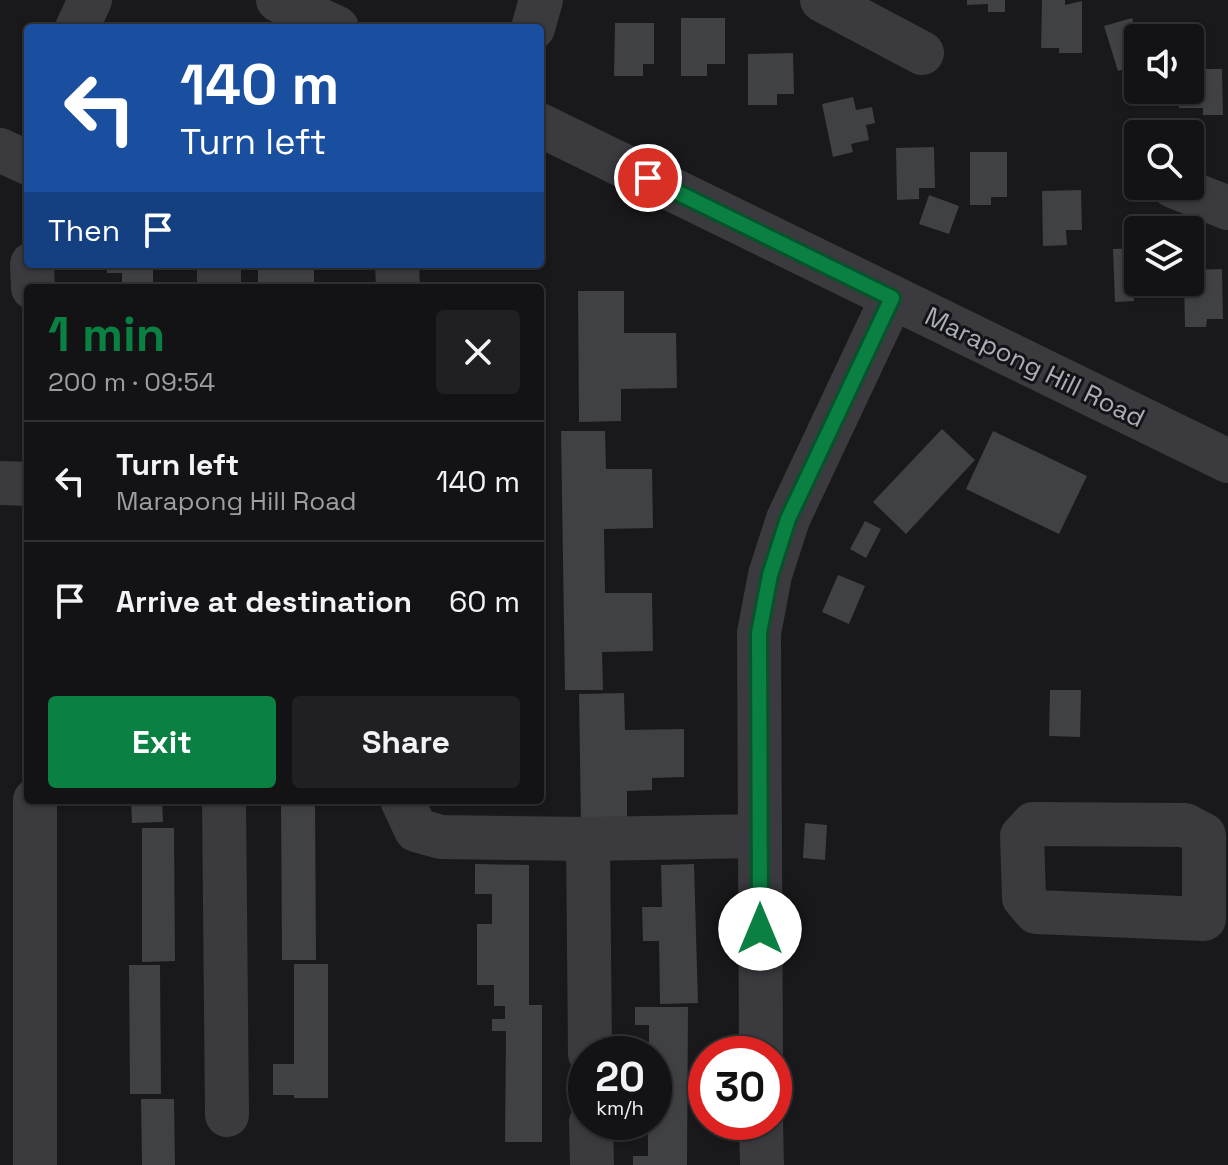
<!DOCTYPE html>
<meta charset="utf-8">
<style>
:root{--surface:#131214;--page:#202022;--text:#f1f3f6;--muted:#9d9ea0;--line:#323234;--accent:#0b8043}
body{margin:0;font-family:"Space Grotesk",sans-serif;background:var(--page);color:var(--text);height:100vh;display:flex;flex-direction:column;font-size:30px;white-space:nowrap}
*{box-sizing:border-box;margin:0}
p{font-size:26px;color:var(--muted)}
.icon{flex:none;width:44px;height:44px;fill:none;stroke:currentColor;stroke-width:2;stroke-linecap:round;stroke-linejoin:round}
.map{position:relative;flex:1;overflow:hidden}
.panel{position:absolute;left:24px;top:284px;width:520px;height:520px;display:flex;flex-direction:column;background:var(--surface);border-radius:8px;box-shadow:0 2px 6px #0004,0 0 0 2px var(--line)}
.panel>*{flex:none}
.top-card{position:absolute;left:24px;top:24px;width:520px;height:244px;border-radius:8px;box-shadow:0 2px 6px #0004,0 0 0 2px var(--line);background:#1a4fa0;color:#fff;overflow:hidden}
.controls{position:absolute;left:1124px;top:24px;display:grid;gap:16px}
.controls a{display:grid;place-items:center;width:80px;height:80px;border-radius:8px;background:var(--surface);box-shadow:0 2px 6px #0004,0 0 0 2px var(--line);font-size:40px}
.speed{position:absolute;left:568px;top:1036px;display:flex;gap:16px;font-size:40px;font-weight:700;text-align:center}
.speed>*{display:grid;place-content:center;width:104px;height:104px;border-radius:50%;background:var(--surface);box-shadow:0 2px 6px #0004,0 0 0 2px var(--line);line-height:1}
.speed small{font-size:20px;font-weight:400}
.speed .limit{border:12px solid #d22;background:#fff;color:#111}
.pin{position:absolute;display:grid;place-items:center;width:68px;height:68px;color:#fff;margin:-34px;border:4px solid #fff;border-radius:50%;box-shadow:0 2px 8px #0007}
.me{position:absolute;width:88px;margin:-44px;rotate:0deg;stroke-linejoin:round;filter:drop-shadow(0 0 6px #0008)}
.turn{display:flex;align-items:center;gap:28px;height:168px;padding:0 24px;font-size:36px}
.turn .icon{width:104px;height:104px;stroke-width:2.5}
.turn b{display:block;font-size:56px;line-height:68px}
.then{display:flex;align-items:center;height:76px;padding:0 24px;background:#0003;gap:16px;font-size:30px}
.round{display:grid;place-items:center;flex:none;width:84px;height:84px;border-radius:8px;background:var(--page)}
.summary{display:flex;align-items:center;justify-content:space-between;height:136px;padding:0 24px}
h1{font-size:48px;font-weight:700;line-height:60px;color:var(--accent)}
.action{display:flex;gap:16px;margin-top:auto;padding:16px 24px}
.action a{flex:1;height:92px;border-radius:8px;background:var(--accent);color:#fff;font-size:32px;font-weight:700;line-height:92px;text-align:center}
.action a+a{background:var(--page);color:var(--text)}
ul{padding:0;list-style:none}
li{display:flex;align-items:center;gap:24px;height:120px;padding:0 24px;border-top:2px solid var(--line)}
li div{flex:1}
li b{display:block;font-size:30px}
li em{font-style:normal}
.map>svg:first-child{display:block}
</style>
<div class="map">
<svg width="1228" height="1165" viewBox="0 0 1228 1165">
<rect width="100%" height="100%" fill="#19181a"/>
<!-- building -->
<path fill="#404144" d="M967,0H1005V12H988V4L967,5Z
M1042,0H1065V5L1082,1V53H1059V48H1041Z
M681,18H725V64H707V76H681Z
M1132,18L1135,28L1148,25L1152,38H1138V65L1118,71L1104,26Z
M615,23H654V64H643V76H614Z
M793,53L794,94H777V105H748V54Z
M1205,55V69H1222L1223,115H1203V108H1179V90H1190V56Z
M853,97L856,110L872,107L875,123L866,125L869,140L851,144L853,152L833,157L822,104Z
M934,147L935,188H919V199L897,200L896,148Z
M970,152H1007V197H991V205H970Z
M1081,190L1082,230H1066L1067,245L1043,246L1042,191Z
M929,195L959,206L949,234L919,224Z
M1138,248V282H1151V295H1134V301L1115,302L1113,249Z
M107,264H153V288H122V273H107Z
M1222,269L1223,319H1207L1206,327H1185L1184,282H1190V270Z
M258,270H314V288H258Z
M578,291H624V333H676L677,388L621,389V421L579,422Z
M942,429L975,460L906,534L873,502Z
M561,431H605L606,469H652L653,528L604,529L605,593H652L653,651L602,652L603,690H565Z
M993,431L1087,476L1059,534L966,489Z
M865,521L881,529L866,558L850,549Z
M838,575L865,586L849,624L822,612Z
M1050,690H1081L1080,737L1049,736Z
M624,693L625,730L684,729V777L652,778V790L627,791V826H581L579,694Z
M131,800H162L163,822L132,823Z
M261,800H315L316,960H282L281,803H261Z
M805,823L827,825L825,860L803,858Z
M142,828H174L175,961L142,962Z
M475,864L529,865V1005H542V1142H505L506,1031H492V1019H505V1006H494V985H477V924H492V894H475Z
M694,864L698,1003L660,1004L659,941H643L642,907H662L661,865Z
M294,964H328V1098H294V1095H273V1064H294Z
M129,965H160L161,1094H130Z
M635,1007H688L687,1165H633V1156H648V1122H654V1054H649V1025H635Z
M141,1099H174L175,1165H142Z"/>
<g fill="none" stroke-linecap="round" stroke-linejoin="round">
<!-- minor -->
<path stroke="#3a3a3f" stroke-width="44" d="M278,0L337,28
M822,0L922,53
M77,28L90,0
M533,28L541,0
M540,125L1228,461
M0,150L28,163
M1173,186L1228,208
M32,264L33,288
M219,264V288
M397,264L398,288
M0,483L28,484
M224,800L227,1115
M402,800L416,830L441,837L588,839L759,836
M1033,824L1185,825L1204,835V919L1036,912L1024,898L1022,836Z
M588,839L590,1054
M761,1054L759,633L770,575L788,519L892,298
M591,1122L592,1165
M761,1122L762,1165
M35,1165V800"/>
</g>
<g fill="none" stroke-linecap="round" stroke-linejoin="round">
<!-- route casing -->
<g stroke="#07532c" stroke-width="20">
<path id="route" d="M648,178L892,298L788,519L770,575L759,633L760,929"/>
</g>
<!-- route -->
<use href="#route" stroke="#0b8043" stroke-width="14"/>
</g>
<g text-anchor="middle" stroke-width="6" stroke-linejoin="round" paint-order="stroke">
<!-- street labels -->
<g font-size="26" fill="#abadb9" stroke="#141315">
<text transform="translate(1035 367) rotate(26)" y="9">Marapong Hill Road</text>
</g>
</g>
</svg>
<div class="controls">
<a><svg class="icon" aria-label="sound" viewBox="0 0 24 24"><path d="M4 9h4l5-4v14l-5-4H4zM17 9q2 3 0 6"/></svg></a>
<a><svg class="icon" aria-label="search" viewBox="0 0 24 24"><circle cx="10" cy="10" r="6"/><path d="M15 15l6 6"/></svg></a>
<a><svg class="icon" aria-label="layers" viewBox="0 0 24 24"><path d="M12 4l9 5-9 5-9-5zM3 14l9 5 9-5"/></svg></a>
</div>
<div class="speed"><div>20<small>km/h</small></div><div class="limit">30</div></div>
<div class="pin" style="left:648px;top:178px;background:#d93025"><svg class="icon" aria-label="arrive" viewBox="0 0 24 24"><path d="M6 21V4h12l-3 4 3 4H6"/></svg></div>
<svg class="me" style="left:760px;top:929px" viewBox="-20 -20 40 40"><circle r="19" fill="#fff"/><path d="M0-13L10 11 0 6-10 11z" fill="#0b8043"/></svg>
<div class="top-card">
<div class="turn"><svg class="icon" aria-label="left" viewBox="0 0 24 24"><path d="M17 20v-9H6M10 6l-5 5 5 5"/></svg><div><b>140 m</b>Turn left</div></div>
<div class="then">Then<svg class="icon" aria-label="arrive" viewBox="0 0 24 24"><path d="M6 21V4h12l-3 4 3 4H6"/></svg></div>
</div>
<section class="panel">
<div class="summary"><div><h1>1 min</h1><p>200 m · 09:54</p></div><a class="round"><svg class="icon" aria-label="close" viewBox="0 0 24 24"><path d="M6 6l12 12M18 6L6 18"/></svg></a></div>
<ul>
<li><svg class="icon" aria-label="left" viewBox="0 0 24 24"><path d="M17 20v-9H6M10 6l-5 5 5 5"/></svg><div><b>Turn left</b><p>Marapong Hill Road</p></div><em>140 m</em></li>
<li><svg class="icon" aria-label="arrive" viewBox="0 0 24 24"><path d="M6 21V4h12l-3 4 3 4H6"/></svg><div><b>Arrive at destination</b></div><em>60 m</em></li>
</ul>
<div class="action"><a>Exit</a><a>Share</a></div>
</section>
</div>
